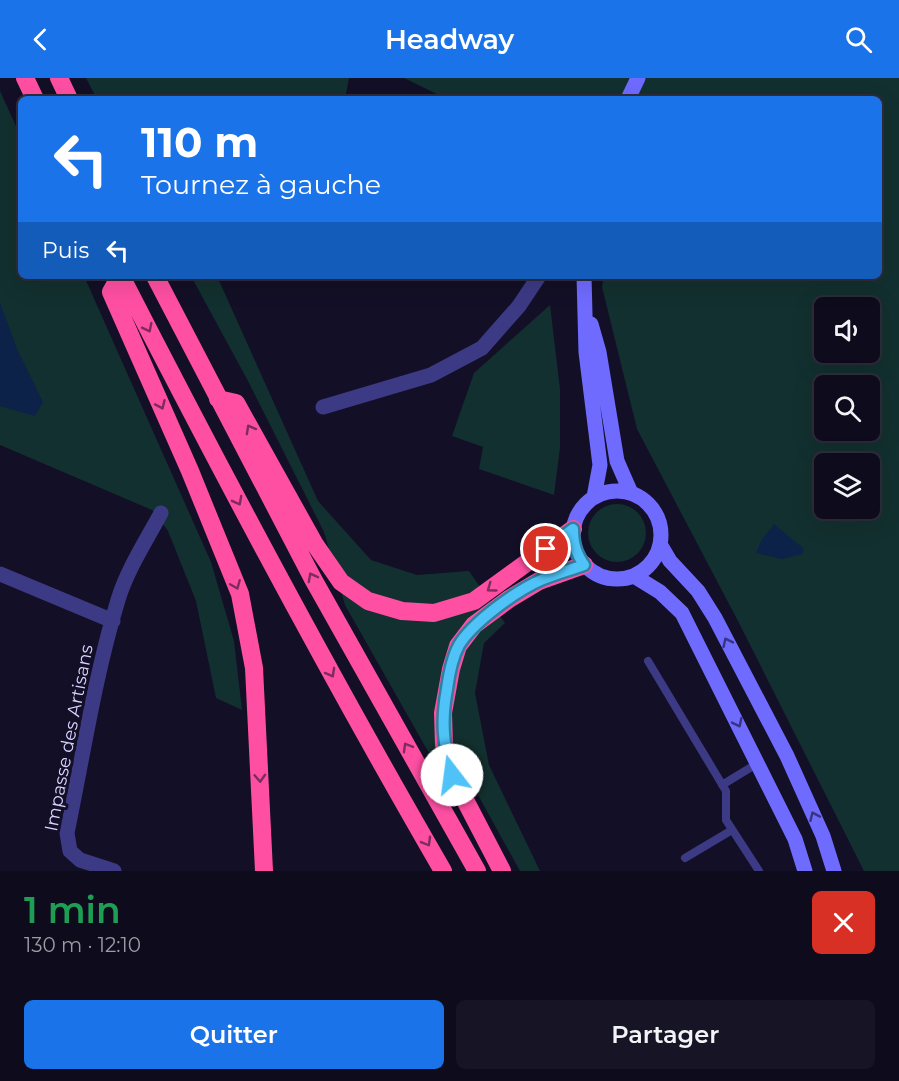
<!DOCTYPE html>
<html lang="fr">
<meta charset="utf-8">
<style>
:root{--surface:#0e0b1c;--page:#171425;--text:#f1f3f6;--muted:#9b9ba3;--line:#2e2b3b;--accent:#1a73e8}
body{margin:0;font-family:Montserrat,sans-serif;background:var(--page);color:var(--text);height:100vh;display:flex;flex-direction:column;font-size:22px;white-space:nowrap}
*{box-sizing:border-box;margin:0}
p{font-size:20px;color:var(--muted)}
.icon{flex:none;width:33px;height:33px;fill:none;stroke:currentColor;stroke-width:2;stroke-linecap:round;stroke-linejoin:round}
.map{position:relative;height:793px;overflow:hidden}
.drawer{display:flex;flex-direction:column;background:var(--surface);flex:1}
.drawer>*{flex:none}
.hud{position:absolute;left:18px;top:18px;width:864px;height:183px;border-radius:9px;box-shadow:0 6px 24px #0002,0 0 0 2px var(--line);background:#1a73e8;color:#fff;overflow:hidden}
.controls{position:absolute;left:814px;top:219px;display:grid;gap:12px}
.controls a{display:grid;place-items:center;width:66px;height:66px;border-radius:9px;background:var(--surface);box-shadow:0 6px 24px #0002,0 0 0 2px var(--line);font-size:30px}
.pin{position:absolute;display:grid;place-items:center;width:51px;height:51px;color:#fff;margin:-26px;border:3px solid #fff;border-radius:50%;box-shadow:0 2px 6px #0007}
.me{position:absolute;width:66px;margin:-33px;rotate:345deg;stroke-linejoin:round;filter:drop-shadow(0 0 4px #0008)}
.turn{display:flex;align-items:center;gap:21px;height:126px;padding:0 24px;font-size:27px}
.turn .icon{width:78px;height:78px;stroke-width:2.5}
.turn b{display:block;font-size:42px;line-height:51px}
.then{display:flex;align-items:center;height:57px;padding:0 24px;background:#0003;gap:12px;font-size:22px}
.round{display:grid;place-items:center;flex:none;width:63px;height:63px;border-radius:9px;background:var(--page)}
.headline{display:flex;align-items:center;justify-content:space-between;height:102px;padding:0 24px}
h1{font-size:36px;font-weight:600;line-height:45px;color:#1e9e55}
.action{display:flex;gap:12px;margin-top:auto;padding:12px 24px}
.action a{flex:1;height:69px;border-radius:9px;background:var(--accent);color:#fff;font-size:24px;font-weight:600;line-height:69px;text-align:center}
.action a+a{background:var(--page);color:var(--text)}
header{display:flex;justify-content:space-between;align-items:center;height:78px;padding:0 24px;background:var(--accent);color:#fff;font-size:27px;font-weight:600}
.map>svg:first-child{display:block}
</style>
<header><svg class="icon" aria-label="back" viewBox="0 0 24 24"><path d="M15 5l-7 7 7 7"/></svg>Headway<svg class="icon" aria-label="search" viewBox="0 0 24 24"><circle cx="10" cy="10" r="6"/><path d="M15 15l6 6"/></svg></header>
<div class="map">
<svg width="899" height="793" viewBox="0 0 899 793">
<rect width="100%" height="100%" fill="#130f26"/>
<!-- green -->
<path fill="#12302f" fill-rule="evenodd" d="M86,0H349L345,21H97Z
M404,0H899V793H864L739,545L637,351L602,209L604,198H879V21H447ZM825,230H870V274H825ZM825,308H870V352H825ZM825,386H870V430H825Z
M0,13L21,59V198H84L211,484L234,563L242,632L216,620L196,523L168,453L152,432L0,367Z
M191,198H217L318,423L371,482L417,497L469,493L505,545L484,565L475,615L489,687L540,793H520L478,717L438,691L345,527L324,454L248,303Z
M550,227L560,311V370L554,417L479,391L483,369L452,358L474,295Z
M588 455a29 29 0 1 1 58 0a29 29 0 1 1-58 0Z"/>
<!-- water -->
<path fill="#0c2248" d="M0,225L18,273L43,324L35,338L0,328Z
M774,446L804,471L802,476L782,481L756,475L762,461Z"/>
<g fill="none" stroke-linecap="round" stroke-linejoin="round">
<!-- lane -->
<path stroke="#3d3a85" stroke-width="8" d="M648,583L726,713V742L759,793
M722,707L758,685
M685,780L732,752"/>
<!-- street -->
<path stroke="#3d3a85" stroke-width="15" d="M323,329L431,297L482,270L519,228L539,198
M0,496L113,543
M114,793L80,782L70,773L67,755C83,678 95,597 118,522C127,492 146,463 161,435"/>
<!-- secondary -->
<path stroke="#6f6bff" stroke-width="15" d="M628,21L638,0
M584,198L586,274L600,387L594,419
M591,246L599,274L617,383L631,415
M573 457a44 44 0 1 1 88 0a44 44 0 1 1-88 0Z
M660,466L670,483L698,513L715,540L787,678L823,758L834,793
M634,498L660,514L682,535L795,761L805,793"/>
<!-- highway -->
<path stroke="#ff4fa3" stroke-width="18" d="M25,0L35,21
M59,0L69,21
M120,198L111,214L190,393L240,516L254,590L264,793
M121,198C224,399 330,598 443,793
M155,198L313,501L477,793
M218,321L236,325L314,465L341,504L368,523L402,533L434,535L474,523L573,451
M502,793L452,697L444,667L443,635L451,591L458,568L474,547L509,521L539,503L584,487"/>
</g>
<!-- one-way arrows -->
<defs><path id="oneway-chevron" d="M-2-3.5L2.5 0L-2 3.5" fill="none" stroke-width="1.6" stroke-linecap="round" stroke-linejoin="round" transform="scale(1.5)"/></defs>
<g stroke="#7d2c5e">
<use href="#oneway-chevron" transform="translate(148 250) rotate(63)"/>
<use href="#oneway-chevron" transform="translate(161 327) rotate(66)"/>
<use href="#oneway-chevron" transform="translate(250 351) rotate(-119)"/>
<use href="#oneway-chevron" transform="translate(238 423) rotate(62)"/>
<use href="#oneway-chevron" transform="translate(312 499) rotate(-118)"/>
<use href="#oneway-chevron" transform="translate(236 507) rotate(68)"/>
<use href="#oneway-chevron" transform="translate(491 510) rotate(144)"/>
<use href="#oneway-chevron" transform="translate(331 595) rotate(61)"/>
<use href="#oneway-chevron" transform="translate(407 669) rotate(-120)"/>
<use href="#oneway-chevron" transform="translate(260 700) rotate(87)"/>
<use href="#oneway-chevron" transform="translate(427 764) rotate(60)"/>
</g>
<g stroke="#38347d">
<use href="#oneway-chevron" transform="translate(727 564) rotate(-116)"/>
<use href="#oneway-chevron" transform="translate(738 645) rotate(64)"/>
<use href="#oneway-chevron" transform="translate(814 738) rotate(-114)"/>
</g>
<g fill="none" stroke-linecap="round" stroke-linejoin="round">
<!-- route casing -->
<g stroke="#337fa1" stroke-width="15">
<path id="route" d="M452,697C443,665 441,643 447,611C449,596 452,580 459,567C473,544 516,513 541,502C555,496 570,492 584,487C576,475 573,466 573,451L546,471"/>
</g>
<!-- route -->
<use href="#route" stroke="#4fc3f7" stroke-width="10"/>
</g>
<g text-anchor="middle" stroke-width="6" stroke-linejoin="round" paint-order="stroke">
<!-- street labels -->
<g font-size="18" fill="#d9d4ff" stroke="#130f26">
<text transform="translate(69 660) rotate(-79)" y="6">Impasse des Artisans</text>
</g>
</g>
</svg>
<div class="controls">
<a><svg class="icon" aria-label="sound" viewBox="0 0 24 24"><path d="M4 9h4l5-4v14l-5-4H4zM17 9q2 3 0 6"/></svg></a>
<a><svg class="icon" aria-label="search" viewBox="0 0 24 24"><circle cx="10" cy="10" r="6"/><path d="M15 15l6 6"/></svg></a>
<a><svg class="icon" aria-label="layers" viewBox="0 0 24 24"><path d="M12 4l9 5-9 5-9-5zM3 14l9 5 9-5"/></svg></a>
</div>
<div class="pin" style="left:546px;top:471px;background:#d93025"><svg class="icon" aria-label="arrive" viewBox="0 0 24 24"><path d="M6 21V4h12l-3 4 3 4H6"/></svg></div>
<svg class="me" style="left:452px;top:697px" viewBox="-20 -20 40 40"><circle r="19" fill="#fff"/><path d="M0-13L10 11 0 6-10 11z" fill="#4fc3f7"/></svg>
<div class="hud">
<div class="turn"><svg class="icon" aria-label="left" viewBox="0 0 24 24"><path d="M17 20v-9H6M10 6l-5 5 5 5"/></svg><div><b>110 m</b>Tournez à gauche</div></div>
<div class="then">Puis<svg class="icon" aria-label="left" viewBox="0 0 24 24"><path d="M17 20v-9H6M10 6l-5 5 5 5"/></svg></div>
</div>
</div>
<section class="drawer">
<div class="headline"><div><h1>1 min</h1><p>130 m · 12:10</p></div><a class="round" style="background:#d93025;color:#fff"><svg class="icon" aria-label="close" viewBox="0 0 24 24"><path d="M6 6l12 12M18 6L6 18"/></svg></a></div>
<div class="action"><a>Quitter</a><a>Partager</a></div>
</section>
